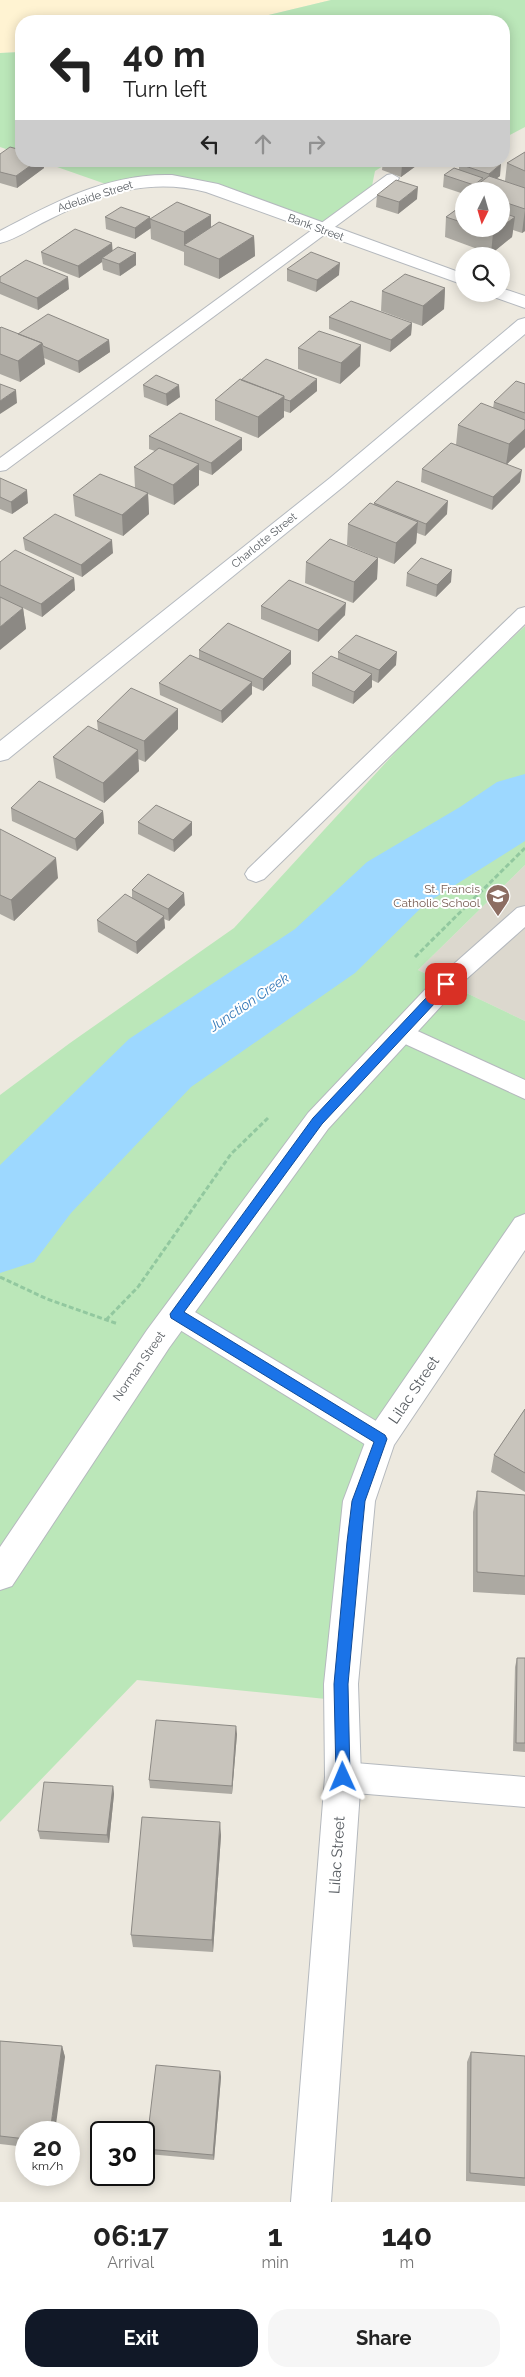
<!DOCTYPE html>
<style>
:root{--surface:#fff;--page:#f6f6f6;--text:#222;--muted:#767676;--accent:#111827}
body{margin:0;font-family:Raleway,sans-serif;background:var(--page);color:var(--text);height:100vh;display:flex;flex-direction:column;font-size:19px;white-space:nowrap}
*{box-sizing:border-box;margin:0}
p{font-size:16px;color:var(--muted)}
.icon{flex:none;width:28px;height:28px;fill:none;stroke:currentColor;stroke-width:2;stroke-linecap:round;stroke-linejoin:round}
.map{position:relative;height:2202px;overflow:hidden}
.side{display:flex;flex-direction:column;background:var(--surface);flex:1}
.side>*{flex:none}
.banner{position:absolute;left:15px;top:15px;width:495px;height:152px;border-radius:20px;box-shadow:0 2px 12px #0003;background:#fff;color:var(--text);overflow:hidden}
.needle{width:32px;rotate:185deg}
.tools{position:absolute;left:455px;top:182px;display:grid;gap:10px}
.tools a{display:grid;place-items:center;width:55px;height:55px;border-radius:50%;background:var(--surface);box-shadow:0 2px 12px #0003;font-size:25px}
.speed{position:absolute;left:15px;top:2121px;display:flex;gap:10px;font-size:25px;font-weight:700;text-align:center}
.speed>*{display:grid;place-content:center;width:65px;height:65px;border-radius:50%;background:var(--surface);box-shadow:0 2px 12px #0003;line-height:1}
.speed small{font-size:12px;font-weight:400}
.speed .limit{border:2px solid #111;border-radius:8px;background:#fff;color:#111}
.pin{position:absolute;display:grid;place-items:center;width:42px;height:42px;color:#fff;margin:-21px;border-radius:10px;box-shadow:0 2px 8px #0006}
.me{position:absolute;width:55px;margin:-28px;rotate:359deg;stroke-linejoin:round;filter:drop-shadow(0 0 4px #0008)}
.turn{display:flex;align-items:center;gap:18px;height:105px;padding:0 25px;font-size:22px}
.turn .icon{width:65px;height:65px;stroke-width:2.5}
.turn b{display:block;font-size:35px;line-height:42px}
.lanes{display:flex;align-items:center;height:48px;padding:0 25px;background:#0003;justify-content:center;gap:25px;direction:ltr}
.lanes .off{opacity:.35}
.eta{display:flex;justify-content:space-evenly;align-items:center;height:85px;text-align:center}
.eta b{font-size:30px;font-weight:700;line-height:35px}
.cta{display:flex;gap:10px;margin-top:auto;padding:10px 25px}
.cta a{flex:1;height:58px;border-radius:20px;background:var(--accent);color:#fff;font-size:20px;font-weight:700;line-height:58px;text-align:center}
.cta a+a{background:var(--page);color:var(--text)}
.map>svg:first-child{display:block}
</style>
<div class="map">
<svg width="525" height="2202" viewBox="0 0 525 2202">
<rect width="100%" height="100%" fill="#ede9df"/>
<!-- commercial -->
<path fill="#fff3d2" d="M0,0H331L244,21H21V52L0,53Z"/>
<!-- education -->
<path fill="#dcd8ce" d="M525,865V1021L418,970Z"/>
<!-- green -->
<path fill="#bbe7b9" d="M331,0H525V127L504,138V21H244Z
M21,52V154L0,147V53Z
M40,161H391L375,171L370,196L324,232L179,182L117,188Z
M525,626V865L418,970L525,1021V1219L375,1441L336,1700L137,1680L0,1822V1095L70,1043L234,928L423,722Z"/>
<g fill="none" stroke-linecap="round" stroke-linejoin="round">
<!-- river -->
<path fill="#9dd8ff" fill-rule="evenodd" d="M525,774V841L425,904L355,973L191,1087L71,1213L34,1262L0,1273V1165L129,1039L295,929L367,862L460,807L497,782Z"/>
<!-- lane casing -->
<g stroke="#b5b9be" stroke-width="2">
<path id="lane" d="M392,174L399,178L397,181L6,470L0,471V458L387,175Z
M525,607V624L264,879L256,882L248,879L245,874L248,869L518,609Z
M525,906V927L454,990L446,992L438,990L435,984L438,978L517,908Z
M400,1023L525,1080V1099L392,1038L388,1032L392,1026Z
M176,1303L185,1306L391,1430L395,1439L391,1448L381,1451L371,1448L167,1322L163,1314L167,1306Z
M343,1762L525,1777V1807L343,1792L332,1788L328,1777L332,1766Z"/>
</g>
<!-- street casing -->
<g stroke="#b5b9be" stroke-width="2">
<path id="street" d="M172,175L218,184L464,274V285L206,192C149,177 99,194 48,220C33,227 17,239 0,243V231C54,202 109,173 172,175Z
M501,288L525,296V308L494,297L492,294H501Z
M446,974L455,977L459,984L455,991L328,1129L169,1348L12,1586L0,1590V1547L147,1330L308,1113L437,977Z
M525,1214V1250L394,1445L375,1501L358,1684L361,1777L331,2202H291L325,1777L324,1684L343,1501L370,1429L515,1218Z"/>
</g>
<!-- secondary casing -->
<g stroke="#b5bac0" stroke-width="2">
<path id="secondary" d="M525,318V334L344,486L8,759L0,761V741L330,478L518,320Z"/>
</g>
<!-- path -->
<path stroke="#92c89f" stroke-width="3" stroke-dasharray="5 2.5" stroke-linecap="butt" d="M415,957L525,848
M0,1277L47,1299L118,1324
M106,1320L138,1287L231,1154L268,1118"/>
<!-- lane -->
<use href="#lane" fill="#fff" fill-rule="evenodd"/>
<!-- street -->
<use href="#street" fill="#fff" fill-rule="evenodd"/>
<!-- secondary -->
<use href="#secondary" fill="#fff" fill-rule="evenodd"/>
</g>
<!-- wall -->
<path fill="#aca9a2" d="M525,152V231L522,233L513,230L512,237L491,254L445,237L446,217L464,204V229H501V191H464V194L443,187L444,175L459,169V164L500,176L497,178L505,181L507,163Z
M0,154L21,161H43L44,168L17,188L0,183Z
M383,161H420V163L401,177L382,170Z
M377,195L417,199L398,214L376,207Z
M211,215V227L254,236L255,256L219,279L184,265V252L151,239L150,219Z
M105,217H150L151,228L135,239L106,229Z
M113,251L136,253V265L120,276L103,270L102,262L79,278L43,264L41,252Z
M287,269L339,275L316,292L287,281Z
M0,277L69,289L38,310L0,294Z
M445,288L444,309L422,326L381,311L382,291Z
M329,317L412,323L411,335L390,352L329,329Z
M0,328L18,334L109,340L110,352L79,373L44,358L45,364L20,382L0,374Z
M298,348L360,366L340,384L298,369Z
M525,384V447L507,464L520,482L492,510L421,482L422,469L456,445L458,425L493,408L494,402Z
M143,385L180,397L167,406L144,397Z
M317,391L290,413L284,411V417L258,438L215,420V400Z
M149,436L242,438V450L212,475L199,470V485L174,505L148,494L149,514L123,536L75,516L73,495L135,488L134,467L155,451L149,449Z
M0,478L28,503L12,514L0,509Z
M374,503L447,514L425,536L417,533L416,543L394,564L347,545L348,524L374,505Z
M23,538L113,553L82,577L25,550Z
M378,558L377,579L353,603L305,583L306,562Z
M0,562L74,578L75,590L42,617L23,608L26,629L0,597Z
M407,573L451,582L436,597L406,586Z
M261,606L345,615L318,642L261,619Z
M199,650L291,651V664L263,691L252,686V694L222,723L160,695L159,683L199,659Z
M338,652L396,665L378,683L372,680V687L353,704L312,686V673L338,659Z
M97,721L178,729L145,762L138,759L139,771L104,803L56,778L53,757L98,731Z
M11,808L103,811L104,823L77,851L12,821Z
M138,822H192V835L174,852L138,834Z
M0,829L58,878L14,921L0,914Z
M132,890L185,905L169,921L164,919L165,928L137,954L98,932L97,920L132,898Z
M525,1409V1492L491,1472L494,1455Z
M477,1491L525,1495V1595L473,1592V1512Z
M517,1658H525V1752L513,1751L515,1667Z
M237,1734L232,1794L150,1788L149,1780Z
M113,1786L114,1794L109,1843L40,1839L38,1831Z
M221,1835L213,1952L133,1947L131,1935Z
M0,2041L62,2046L65,2057L26,2132V2147L0,2144Z
M471,2052L525,2056V2186L466,2181L467,2062Z
M220,2071L221,2077L214,2160L148,2154L146,2149Z"/>
<!-- shaded-wall -->
<path fill="#8c8984" d="M37,161H43L44,168L17,188L16,176Z
M407,161H420V163L401,177L402,165Z
M501,164L500,176L488,185L489,174Z
M418,187L417,199L398,214L399,202Z
M525,209V231L522,233Z
M211,215V235L184,245V232Z
M150,217L151,228L135,239V228Z
M515,217L512,237L491,254L493,233L499,229H501V227Z
M254,236L255,256L219,279V259Z
M112,243L113,255L102,258V262L79,278L78,266Z
M136,253V265L120,276L119,264Z
M340,263L339,275L316,292L317,280Z
M68,277L69,289L38,310L37,298Z
M445,288L444,309L422,326L423,306Z
M412,323L411,335L390,352L391,340Z
M109,340L110,352L79,373L78,361Z
M42,343L45,364L20,382L18,361Z
M361,345L360,366L340,384L341,363Z
M317,379V391L290,413V401Z
M179,385L180,397L167,406L166,394Z
M16,390L17,403L0,414V401Z
M284,396V417L258,438V417Z
M525,429V447L506,465L509,444Z
M242,438V450L212,475L211,463Z
M199,464V485L174,505L173,485Z
M522,470L520,482L492,510L493,497Z
M27,490L28,503L12,514L11,502Z
M148,493L149,514L123,536L122,515Z
M448,501L447,514L425,536L426,524Z
M418,522L416,543L394,564L396,543Z
M112,540L113,553L82,577L81,565Z
M378,558L377,579L353,603L354,582Z
M452,570L451,582L436,597L437,585Z
M74,578L75,590L42,617L41,604Z
M346,603L345,615L318,642V630Z
M23,608L26,629L0,650V627Z
M291,651V664L263,691V679Z
M397,652L396,665L378,683L379,670Z
M372,674V687L353,704L354,692Z
M252,682V694L222,723L221,711Z
M178,709V729L145,762L144,741Z
M138,750L139,771L104,803L103,783Z
M103,811L104,823L77,851L75,839Z
M192,822V835L174,852L173,840Z
M56,858L58,878L14,921L11,900Z
M184,893L185,905L169,921L168,909Z
M164,916L165,928L137,954L136,942Z
M236,1726L237,1734L232,1794V1786Z
M113,1786L114,1794L109,1843L107,1835Z
M220,1822L221,1835L213,1952L212,1940Z
M62,2046L65,2057L55,2132H50Z
M220,2071L221,2077L214,2160L213,2155Z"/>
<!-- building -->
<path fill="#c8c4bc" stroke="#8c8984" d="M10,147L21,150V161H37L16,176L0,172V154Z
M525,152V171L507,163Z
M391,161H407L402,165Z
M462,161H492L501,164L489,174L459,164Z
M454,168L483,178L474,185L444,175Z
M489,176L525,188V209L501,201V191H474L470,190Z
M396,180L418,187L399,202L377,195Z
M177,202L211,215L184,232L150,219Z
M464,204V223L446,217Z
M121,207L150,217L135,228L105,217Z
M501,212L515,217L501,227Z
M219,222L254,236L219,259L184,245Z
M75,229L112,243L78,266L41,252Z
M479,229H499L493,233Z
M118,247L136,253L119,264L102,258Z
M311,252L340,263L317,280L287,269Z
M26,260L68,277L37,298L0,282V277Z
M405,274L445,288L423,306L382,291Z
M351,301L412,323L391,340L329,317Z
M48,314L109,340L78,361L43,346L42,343L18,334Z
M1,327L42,343L18,361L0,354V328Z
M319,331L361,345L341,363L298,348Z
M266,359L317,379L290,401L284,399V396L241,380Z
M156,375L179,385L166,394L143,385Z
M240,379L284,396L258,417L215,400Z
M516,381L525,384V413L494,402Z
M0,384L16,390L0,401Z
M481,403L525,420V429L509,444L458,425Z
M180,413L242,438L211,463L149,436Z
M451,443L522,470L493,497L422,469Z
M159,448L199,464L173,485L134,467Z
M100,474L148,493L122,515L73,495Z
M0,478L27,490L11,502L0,497Z
M397,481L448,501L426,524L374,503Z
M370,503L418,522L396,543L348,524Z
M55,514L112,540L81,565L23,538Z
M330,539L378,558L354,582L306,562Z
M15,550L74,578L41,604L0,585V562Z
M421,558L452,570L437,585L407,573Z
M289,580L346,603L318,630L261,606Z
M0,597L23,608L0,627Z
M228,623L291,651L263,679L199,650Z
M356,635L397,652L379,670L338,652Z
M190,655L252,682L221,711L159,683Z
M331,656L372,674L354,692L312,673Z
M131,688L178,709L144,741L97,721Z
M88,726L138,750L103,783L53,757Z
M39,781L103,811L75,839L11,808Z
M156,805L192,822L173,840L138,822Z
M0,829L56,858L11,900L0,895Z
M148,874L184,893L168,909L132,890Z
M125,894L164,916L136,942L97,920Z
M525,1409V1473L494,1455Z
M477,1491L525,1495V1576L477,1572Z
M517,1658H525V1743H516Z
M156,1720L236,1726L232,1786L149,1780Z
M44,1782L113,1786L107,1835L38,1831Z
M142,1817L220,1822L212,1940L131,1935Z
M0,2041L62,2046L50,2132H26V2139L0,2136Z
M471,2052L525,2056V2178L470,2173Z
M156,2065L220,2071L213,2155L146,2149Z"/>
<!-- route -->
<path fill="#1a73e8" stroke="#114b97" d="M446,980L452,984L450,987L322,1124L184,1312L385,1435L387,1439L365,1501L361,1542L348,1684L350,1777L348,1782L343,1785L338,1782L336,1777L334,1684L347,1542L352,1501L374,1442L171,1318L170,1314L313,1118L442,981Z"/>
<!-- icons -->
<defs>
<g id="school-pin" transform="scale(1.25)"><path d="M0 17L-7.5 6A9.5 9.5 0 1 1 7.5 6Z" fill="#8d6e63" stroke="#fff"/><path d="M0-5L7-2L0 1L-7-2ZM-4 1L0 2.5L4 1V4Q0 6-4 4Z" fill="#fff"/></g>
</defs>
<g fill-rule="evenodd">
<use href="#school-pin" x="498" y="896"/>
</g>
<g text-anchor="middle" stroke-width="4" stroke-linejoin="round" paint-order="stroke">
<!-- far-street labels -->
<g font-size="11" fill="#585d62" stroke="#fff">
<text transform="translate(95 196) rotate(-18)" y="4">Adelaide Street</text>
<text transform="translate(316 227) rotate(20)" y="4">Bank Street</text>
<text transform="translate(264 540) rotate(-39)" y="4">Charlotte Street</text>
</g>
<!-- education labels -->
<g font-size="12" fill="#785e54" stroke="#fff" text-anchor="end">
<text x="480" y="893">St. Francis<tspan x="480" dy="14">Catholic School</tspan></text>
</g>
<!-- street labels -->
<g font-size="12" fill="#585d62" stroke="#fff">
<text transform="translate(139 1366) rotate(-55)" y="4">Norman Street</text>
</g>
<!-- water labels -->
<g font-size="14" font-style="italic" fill="#3479b8" stroke="#fff">
<text transform="translate(249 1002) rotate(-34)" y="5">Junction Creek</text>
</g>
<!-- near-street labels -->
<g font-size="15" fill="#585d62" stroke="#fff">
<text transform="translate(414 1390) rotate(-56)" y="5">Lilac Street</text>
<text transform="translate(337 1855) rotate(-86)" y="5">Lilac Street</text>
</g>
</g>
</svg>
<div class="tools">
<a><svg class="needle" viewBox="-14 -14 28 28"><path d="M0-13l5 13h-10z" fill="#e53935"/><path d="M0 13l5-13h-10z" fill="#767676"/></svg></a>
<a><svg class="icon" aria-label="search" viewBox="0 0 24 24"><circle cx="10" cy="10" r="6"/><path d="M15 15l6 6"/></svg></a>
</div>
<div class="speed"><div>20<small>km/h</small></div><div class="limit">30</div></div>
<div class="pin" style="left:446px;top:984px;background:#d93025"><svg class="icon" aria-label="arrive" viewBox="0 0 24 24"><path d="M6 21V4h12l-3 4 3 4H6"/></svg></div>
<svg class="me" style="left:343px;top:1777px" viewBox="-20 -20 40 40"><path d="M0-17L14 15 0 8-14 15z" fill="#1a73e8" stroke="#fff" stroke-width="4"/></svg>
<div class="banner">
<div class="turn"><svg class="icon" aria-label="left" viewBox="0 0 24 24"><path d="M17 20v-9H6M10 6l-5 5 5 5"/></svg><div><b>40 m</b>Turn left</div></div>
<div class="lanes"><svg class="icon" aria-label="left" viewBox="0 0 24 24"><path d="M17 20v-9H6M10 6l-5 5 5 5"/></svg><svg class="icon off" aria-label="ahead" viewBox="0 0 24 24"><path d="M12 20V5M6 11l6-6 6 6"/></svg><svg class="icon off" aria-label="right" viewBox="0 0 24 24"><path d="M7 20v-9h11M14 6l5 5-5 5"/></svg></div>
</div>
</div>
<section class="side">
<div class="eta">
<div><b>06:17</b><p>Arrival</p></div>
<div><b>1</b><p>min</p></div>
<div><b>140</b><p>m</p></div>
</div>
<div class="cta"><a>Exit</a><a>Share</a></div>
</section>
